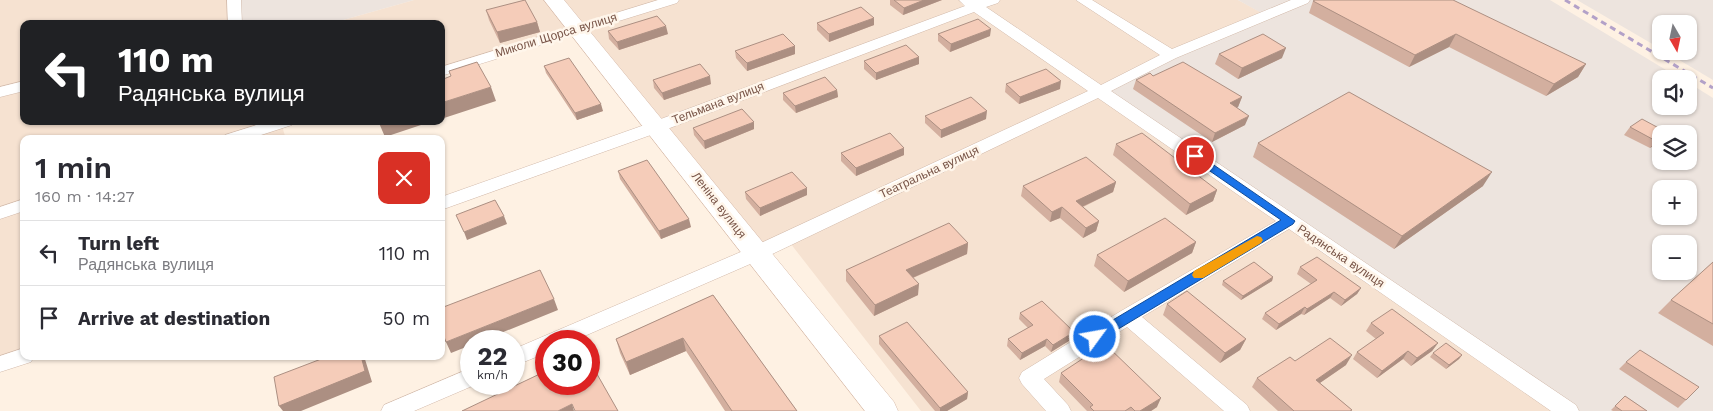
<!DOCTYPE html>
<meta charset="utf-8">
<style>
:root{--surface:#fff;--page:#f2f2f3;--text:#2b2b33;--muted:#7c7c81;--line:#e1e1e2}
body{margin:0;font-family:"Work Sans",sans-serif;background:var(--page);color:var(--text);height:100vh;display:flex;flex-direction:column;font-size:19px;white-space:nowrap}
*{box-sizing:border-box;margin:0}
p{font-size:16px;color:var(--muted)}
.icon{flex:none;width:28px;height:28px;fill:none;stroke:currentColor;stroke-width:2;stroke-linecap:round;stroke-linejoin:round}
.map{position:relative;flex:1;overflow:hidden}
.sheet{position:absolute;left:20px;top:135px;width:425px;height:225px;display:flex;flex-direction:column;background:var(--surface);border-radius:10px;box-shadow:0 1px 4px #0004}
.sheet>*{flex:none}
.top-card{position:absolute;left:20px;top:20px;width:425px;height:105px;border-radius:10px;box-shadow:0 1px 4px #0004;background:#202124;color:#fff;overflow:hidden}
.needle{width:32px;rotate:171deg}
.buttons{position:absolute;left:1652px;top:15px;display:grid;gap:10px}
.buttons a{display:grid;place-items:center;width:45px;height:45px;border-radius:10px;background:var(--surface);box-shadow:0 1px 4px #0004;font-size:25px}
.speed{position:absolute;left:460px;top:330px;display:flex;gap:10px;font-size:25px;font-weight:700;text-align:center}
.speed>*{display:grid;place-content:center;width:65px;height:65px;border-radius:50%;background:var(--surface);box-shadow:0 1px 4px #0004;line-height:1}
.speed small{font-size:12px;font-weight:400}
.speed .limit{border:8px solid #d22;background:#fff;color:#111}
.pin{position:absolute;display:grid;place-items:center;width:42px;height:42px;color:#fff;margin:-21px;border:2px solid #fff;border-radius:50%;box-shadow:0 1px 5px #0007}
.me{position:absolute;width:55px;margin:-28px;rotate:58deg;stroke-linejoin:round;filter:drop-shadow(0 0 4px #0008)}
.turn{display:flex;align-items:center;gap:18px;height:105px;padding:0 15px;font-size:22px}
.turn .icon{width:65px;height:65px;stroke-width:2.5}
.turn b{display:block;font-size:35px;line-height:42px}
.round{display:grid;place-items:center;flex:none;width:52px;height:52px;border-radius:10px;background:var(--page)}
.headline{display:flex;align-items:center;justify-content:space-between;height:85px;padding:0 15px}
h1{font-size:30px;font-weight:600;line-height:38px}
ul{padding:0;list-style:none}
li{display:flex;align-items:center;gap:15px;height:65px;padding:0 15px;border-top:1px solid var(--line)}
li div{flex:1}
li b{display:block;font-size:19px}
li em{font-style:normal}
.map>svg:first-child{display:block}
</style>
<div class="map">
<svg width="1713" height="411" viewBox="0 0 1713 411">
<rect width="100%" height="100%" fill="#fef1e3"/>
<!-- residential -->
<path fill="#f6e2d1" d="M0,0H234L235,24H24V121H286L281,123L286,139H24V356L0,364Z
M414,0H1238L1266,15L1568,411H921L787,239L757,253L577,29L441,72V24H329Z"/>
<!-- industrial -->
<path fill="#ede4de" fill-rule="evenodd" d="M234,0H414L329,24H235Z
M1238,0H1550L1681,79H1661V106H1689V83L1713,98V411H1568L1100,91L1265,15ZM1661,134H1689V161H1661ZM1661,189H1689V216H1661ZM1661,244H1689V271H1661Z
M1577,0H1713V80L1664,51H1689V24H1661V49Z"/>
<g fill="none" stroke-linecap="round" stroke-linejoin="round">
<!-- street casing -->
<g stroke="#d2baab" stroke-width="1">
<path id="street" d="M227,0H241L242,24H228Z
M658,0H679L677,3L441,76V67Z
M959,0H1000L998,3L986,7L1101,85L1160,55L1076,0H1092L1172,49L1291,0H1310L1308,3L1176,58L1111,91L1576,405L1579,411H1551L1289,229L1142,317L1247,405L1250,411H1224L1127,327L1044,379L1068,405L1071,411H1046L1022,384L1019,378L1022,372L1121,311L1276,221L1098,98L764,258L573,341H546V353L514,366V349L750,248L1088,91L974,12L662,131L441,210V197L650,123L965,6Z
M24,81V91L0,97V87Z
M269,121H294L292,125L249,139H223L225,135Z
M24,199V211L0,219V207Z
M24,348V356H34L31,362L0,372V356Z
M471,368V384H477L414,411H381L384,405Z"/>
</g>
<!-- secondary casing -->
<g stroke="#d6b9a8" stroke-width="1">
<path id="secondary" d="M544,0H564L894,402L898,411H865Z"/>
</g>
<!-- street -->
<use href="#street" fill="#fff" fill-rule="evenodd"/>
<!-- secondary -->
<use href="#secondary" fill="#fff" fill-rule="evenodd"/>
<!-- rail -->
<path stroke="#b3a1c8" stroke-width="3" stroke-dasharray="6 4.5" stroke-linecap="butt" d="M1565,0L1713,88"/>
</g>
<!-- wall -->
<path fill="#d3af9f" d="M890,0H942L903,15L890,5Z
M1313,1L1586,64L1578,77L1546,96L1449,47L1409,67L1309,13Z
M486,10L537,22L540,32L500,43L489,20Z
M817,23L874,25L829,42L817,30Z
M608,31L668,34L619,50L609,39Z
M938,34L990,36L950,52L938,41Z
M795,46V54L747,71L736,58L735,51Z
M1219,54L1282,58L1238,79L1215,64Z
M919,57V64L876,80L864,69V61Z
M544,66L603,111L577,120L546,73Z
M1153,76L1242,97L1238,107L1237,108L1245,125L1212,142L1133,89L1136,80Z
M653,80L711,84L664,100L654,88Z
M1006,84L1060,89L1019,104L1005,92Z
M837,90L838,97L796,113L783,100V93Z
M925,116L986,119L941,138L925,123Z
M1630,127L1668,133L1667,134H1661V141L1650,148L1624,135Z
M693,128L754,129L705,149L694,135Z
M1258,143L1483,186L1394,249L1253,157Z
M1116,144L1217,190L1213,201L1186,215L1113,155Z
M904,148V155L856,176L841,161V153Z
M618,171L691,227L661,239L620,179Z
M1116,182L1113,192L1083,207L1099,221L1096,231L1083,238L1060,218L1050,222L1021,196L1023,186Z
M745,192L807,195L760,216L746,199Z
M1196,242L1192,253L1124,292L1094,266L1097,255Z
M968,243L967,254L913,278L918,295L874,316L846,281V270Z
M1713,262V346L1658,313L1671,300Z
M1300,267L1361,288L1357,294L1341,306L1330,298L1304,315L1301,314L1276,330L1262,319L1265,313L1311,284L1297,274Z
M1273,277L1272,281L1241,300L1222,285L1223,281Z
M713,295L797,411H725L686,351L630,375L620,353L616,339Z
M1167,304L1246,339L1240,350L1220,363L1163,315Z
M1020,313L1072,339L1051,352L1045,346L1020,360L1007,346L1008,339L1028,328L1019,319Z
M1371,323L1438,343L1432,351L1411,366L1403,359L1377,378L1353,359L1357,352L1376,339L1366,331Z
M879,336L968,392L967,399L947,411H935L879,344Z
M1433,353L1462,355L1459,359L1446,369L1430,357Z
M1295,361L1346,365L1320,383L1352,410L1351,411H1278L1252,387L1257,378Z
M1626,362L1699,387L1678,408L1619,369Z
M1061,373L1157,407L1151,411H1087L1059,382Z
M1625,396L1647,411H1613L1611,410Z"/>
<!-- shaded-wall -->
<path fill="#ac8f82" d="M924,0H942L903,15L904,8Z
M874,18V25L829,42V34Z
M537,22L540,32L500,43L497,32Z
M666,26L668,34L619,50L617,42Z
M991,29L990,36L950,52L951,44Z
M1456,34L1449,47L1409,67L1415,55Z
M795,46V54L747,71V63Z
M1286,48L1282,58L1238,79L1242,68Z
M919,57V64L876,80V73Z
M1586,64L1578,77L1546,96L1554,84Z
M710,76L711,84L664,100L662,93Z
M1061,81L1060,89L1019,104L1020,97Z
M491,87L496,101L441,119V103Z
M837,90L838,97L796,113L795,106Z
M1242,97L1238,107L1227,113L1230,103Z
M601,104L603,111L577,120L575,113Z
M987,111L986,119L941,138V130Z
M1249,116L1245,125L1212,142L1215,133Z
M385,121H433L385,137L379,123Z
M754,122V129L705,149L704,141Z
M1661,137V141L1650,148L1656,141Z
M904,148V155L856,176V168Z
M1492,172L1483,186L1394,249L1402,236Z
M1116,182L1113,192L1073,211L1076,201Z
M807,188V195L760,216V208Z
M1217,190L1213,201L1186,215L1190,204Z
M1062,207L1060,218L1050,222L1052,212Z
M504,216L507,224L467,240L464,232Z
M689,219L691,227L661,239L659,231Z
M1099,221L1096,231L1083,238L1086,228Z
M1196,242L1192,253L1124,292L1128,281Z
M968,243L967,254L905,281L906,270Z
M1273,277L1272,281L1241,300L1243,296Z
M919,284L918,295L874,316L875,305Z
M1361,288L1357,294L1341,306L1345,300Z
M1334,292L1330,298L1304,315L1307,309Z
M554,299L558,310L481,341H471V345L451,353L446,342Z
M1305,307L1301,314L1276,330L1279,324Z
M1074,332L1072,339L1051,352L1053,345Z
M683,338L686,351L630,375L626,362Z
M1047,339L1045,346L1020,360L1022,353Z
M1246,339L1240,350L1220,363L1225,353Z
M1438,343L1432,351L1411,366L1417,358Z
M1408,351L1403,359L1377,378L1382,371Z
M1352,355L1346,365L1311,389L1316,380Z
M1462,355L1459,359L1446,369L1449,365Z
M361,356H364L372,382L301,411H283L279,406Z
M968,392L967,399L947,411H940V408Z
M1161,398L1157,407L1151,411H1140Z
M572,404L574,411H558Z"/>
<!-- building -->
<path fill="#f5ccb9" stroke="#ac8f82" d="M525,0L537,22L497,32L486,10Z
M894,0H924L904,8Z
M1315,0H1453L1586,64L1554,84L1456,34L1415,55L1313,1Z
M861,7L874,18L829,34L817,23Z
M657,16L666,26L617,42L608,31Z
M978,19L991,29L951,44L938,34Z
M783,34L795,46L747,63L735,51Z
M1263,34L1286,48L1242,68L1219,54Z
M906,45L919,57L876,73L864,61Z
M569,58L601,104L575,113L544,66Z
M477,62L491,87L441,103V80L451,76L449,71Z
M1183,62L1242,97L1230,103L1249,116L1215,133L1136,80L1150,73L1153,76Z
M700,64L710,76L662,93L653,80Z
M1046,69L1061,81L1020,97L1006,84Z
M825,77L837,90L795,106L783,93Z
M1349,92L1492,172L1402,236L1258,143Z
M971,97L987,111L941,130L925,116Z
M742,109L754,122L704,141L693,128Z
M1642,119L1668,133L1667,134H1661V137L1656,141L1630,127Z
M890,133L904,148L856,168L841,153Z
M1142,133L1217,190L1190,204L1116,144Z
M1086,157L1116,182L1076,201L1099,221L1086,228L1062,207L1052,212L1023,186Z
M647,160L689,219L659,231L618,171Z
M792,172L807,188L760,208L745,192Z
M495,200L504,216L464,232L456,215Z
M1165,218L1196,242L1128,281L1097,255Z
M949,223L968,243L906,270L919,284L875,305L846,270Z
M1317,257L1361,288L1345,300L1334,292L1307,309L1305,307L1279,324L1265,313L1317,280L1300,267Z
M1254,262L1273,277L1243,296L1223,281Z
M1713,262V324L1671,300Z
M540,270L554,299L446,342L441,329V308Z
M1187,291L1246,339L1225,353L1167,304Z
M713,295L797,411H732L683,338L626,362L616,339Z
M1042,301L1074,332L1053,345L1047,339L1022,353L1008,339L1033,325L1020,313Z
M1392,309L1438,343L1417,358L1408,351L1382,371L1357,352L1384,333L1371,323Z
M907,322L968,392L940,408L879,336Z
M1330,338L1352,355L1316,380L1352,410L1350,411H1294L1257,378L1290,357L1295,361Z
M1446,343L1462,355L1449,365L1433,353Z
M1105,344L1161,398L1140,411H1135L1131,407L1125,411H1094L1090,407L1093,405L1061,373Z
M1640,350L1699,387L1686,400L1626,362Z
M329,356H361L365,371L279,406L274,377Z
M589,360L618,411H575L572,404L558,411H462L546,371V384H589Z
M1625,396L1647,411H1622L1615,406Z"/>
<!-- route -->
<path fill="#1a73e8" stroke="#114b97" d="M1195,152L1295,221L1293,224L1100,340L1095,342L1091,340L1089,337L1091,333L1281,220L1191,158L1189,156Z"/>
<!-- slow -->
<path fill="#f59e0b" d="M1257,236L1261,237L1263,240L1261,243L1203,278H1194L1192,275L1194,271Z"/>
<g text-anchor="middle" stroke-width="5" stroke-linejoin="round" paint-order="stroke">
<!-- street labels -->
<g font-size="12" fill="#785447" stroke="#fff6eb">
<text transform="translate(556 35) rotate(-17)" y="4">Миколи Щорса вулиця</text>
<text transform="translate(718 103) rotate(-21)" y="4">Тельмана вулиця</text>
<text transform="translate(929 172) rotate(-25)" y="4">Театральна вулиця</text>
<text transform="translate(719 205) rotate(52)" y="4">Леніна вулиця</text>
<text transform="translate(1341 256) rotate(34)" y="4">Радянська вулиця</text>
</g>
</g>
</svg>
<div class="buttons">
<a><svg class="needle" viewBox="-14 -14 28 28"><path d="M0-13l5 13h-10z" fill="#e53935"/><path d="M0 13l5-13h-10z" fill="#7c7c81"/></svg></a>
<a><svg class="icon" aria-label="sound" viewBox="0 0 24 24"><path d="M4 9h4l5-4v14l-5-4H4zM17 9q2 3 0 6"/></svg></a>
<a><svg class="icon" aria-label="layers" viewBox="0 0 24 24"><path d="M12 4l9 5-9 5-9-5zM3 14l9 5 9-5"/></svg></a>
<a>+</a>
<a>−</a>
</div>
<div class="speed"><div>22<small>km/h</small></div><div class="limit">30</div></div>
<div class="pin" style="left:1195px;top:156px;background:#d93025"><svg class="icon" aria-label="arrive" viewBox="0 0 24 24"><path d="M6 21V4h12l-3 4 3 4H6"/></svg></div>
<svg class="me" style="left:1095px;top:337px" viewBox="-20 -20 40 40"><circle r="17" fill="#1a73e8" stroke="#fff" stroke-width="3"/><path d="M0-11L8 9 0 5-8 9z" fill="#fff"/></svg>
<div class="top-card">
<div class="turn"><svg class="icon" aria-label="left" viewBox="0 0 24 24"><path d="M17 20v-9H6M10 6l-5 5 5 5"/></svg><div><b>110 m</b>Радянська вулиця</div></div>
</div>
<section class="sheet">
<div class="headline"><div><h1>1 min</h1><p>160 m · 14:27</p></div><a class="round" style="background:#d93025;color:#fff"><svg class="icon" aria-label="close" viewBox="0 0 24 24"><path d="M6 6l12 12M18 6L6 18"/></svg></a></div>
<ul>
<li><svg class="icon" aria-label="left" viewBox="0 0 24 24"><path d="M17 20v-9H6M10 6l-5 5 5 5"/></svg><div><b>Turn left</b><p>Радянська вулиця</p></div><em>110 m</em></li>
<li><svg class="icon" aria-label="arrive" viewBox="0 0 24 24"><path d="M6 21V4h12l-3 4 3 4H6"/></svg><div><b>Arrive at destination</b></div><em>50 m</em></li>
</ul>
</section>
</div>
